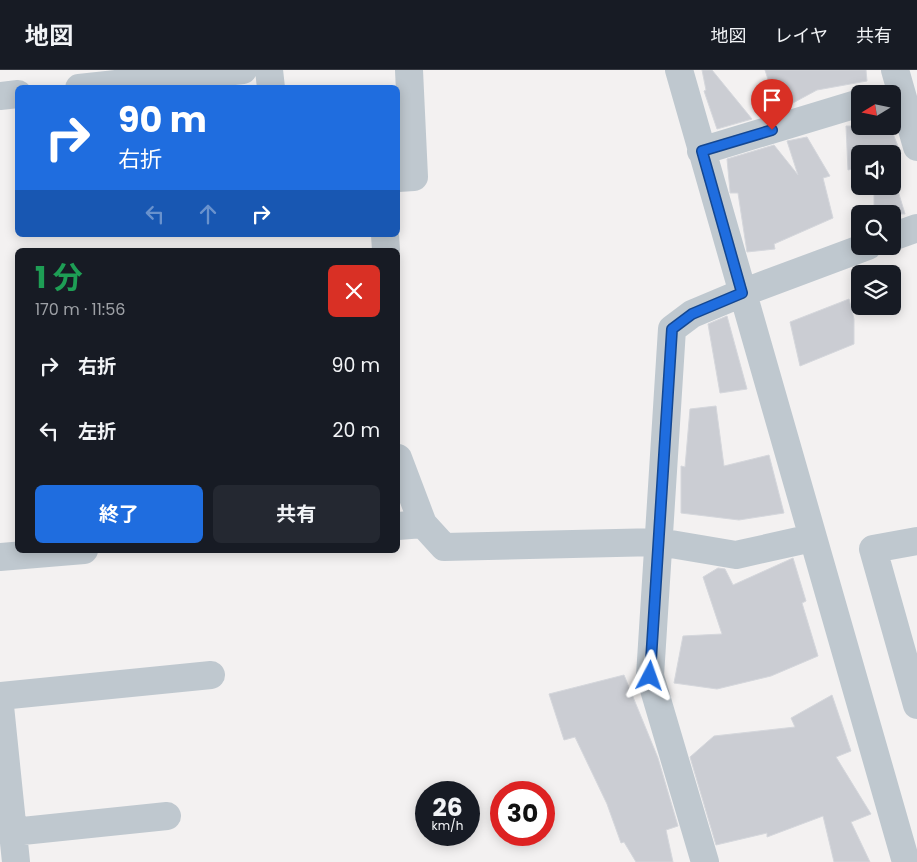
<!DOCTYPE html>
<html lang="ja">
<meta charset="utf-8">
<style>
:root{--surface:#171b24;--page:#242831;--text:#f1f3f6;--muted:#9ea1a6;--line:#363941;--accent:#1f6ddf}
body{margin:0;font-family:Poppins,"Noto Sans JP",sans-serif;background:var(--page);color:var(--text);height:100vh;display:flex;flex-direction:column;font-size:19px;white-space:nowrap}
*{box-sizing:border-box;margin:0}
p{font-size:16px;color:var(--muted)}
.icon{flex:none;width:28px;height:28px;fill:none;stroke:currentColor;stroke-width:2;stroke-linecap:round;stroke-linejoin:round}
.map{position:relative;flex:1;overflow:hidden}
.details{position:absolute;left:15px;top:178px;width:385px;height:305px;display:flex;flex-direction:column;background:var(--surface);border-radius:8px;box-shadow:0 2px 12px #0003}
.details>*{flex:none}
.guide{position:absolute;left:15px;top:15px;width:385px;height:152px;border-radius:8px;box-shadow:0 2px 12px #0003;background:#1f6ddf;color:#fff;overflow:hidden}
.needle{width:32px;rotate:260deg}
.buttons{position:absolute;left:851px;top:15px;display:grid;gap:10px}
.buttons a{display:grid;place-items:center;width:50px;height:50px;border-radius:8px;background:var(--surface);box-shadow:0 2px 12px #0003;font-size:25px}
.speed{position:absolute;left:415px;top:711px;display:flex;gap:10px;font-size:25px;font-weight:700;text-align:center}
.speed>*{display:grid;place-content:center;width:65px;height:65px;border-radius:50%;background:var(--surface);box-shadow:0 2px 12px #0003;line-height:1}
.speed small{font-size:12px;font-weight:400}
.speed .limit{border:8px solid #d22;background:#fff;color:#111}
.pin{position:absolute;display:grid;place-items:center;width:42px;height:42px;color:#fff;margin:-51px -21px;border-radius:50% 50% 50% 0;rotate:-45deg;box-shadow:0 0 5px #0007}
.pin .icon{rotate:45deg}
.me{position:absolute;width:55px;margin:-28px;rotate:4deg;stroke-linejoin:round;filter:drop-shadow(0 0 4px #0008)}
.turn{display:flex;align-items:center;gap:18px;height:105px;padding:0 20px;font-size:22px}
.turn .icon{width:65px;height:65px;stroke-width:2.5}
.turn b{display:block;font-size:35px;line-height:42px}
.lanes{display:flex;align-items:center;height:48px;padding:0 20px;background:#0003;justify-content:center;gap:25px;direction:ltr}
.lanes .off{opacity:.35}
.round{display:grid;place-items:center;flex:none;width:52px;height:52px;border-radius:8px;background:var(--page)}
.headline{display:flex;align-items:center;justify-content:space-between;height:85px;padding:0 20px}
h1{font-size:30px;font-weight:700;line-height:38px;color:#1e9e55}
.primary-button{display:flex;gap:10px;margin-top:auto;padding:10px 20px}
.primary-button a{flex:1;height:58px;border-radius:8px;background:var(--accent);color:#fff;font-size:20px;font-weight:700;line-height:58px;text-align:center}
.primary-button a+a{background:var(--page);color:var(--text)}
ul{padding:0;list-style:none}
li{display:flex;align-items:center;gap:15px;height:65px;padding:0 20px}
li div{flex:1}
li b{display:block;font-size:19px}
li em{font-style:normal}
header{display:flex;align-items:center;gap:30px;box-sizing:border-box;height:70px;padding:0 25px;background:var(--surface);border-bottom:1px solid var(--line)}
header strong{font-size:24px}
nav{display:flex;gap:28px;margin-inline-start:auto;font-size:18px}
.map>svg:first-child{display:block}
</style>
<header>
<strong>地図</strong>
<nav><a>地図</a><a>レイヤ</a><a>共有</a></nav>
</header>
<div class="map">
<svg width="917" height="792" viewBox="0 0 917 792">
<rect width="100%" height="100%" fill="#f3f1f1"/>
<!-- building -->
<path fill="#cbcdd3" stroke="#d5d7dc" d="M702,0H712L752,49L717,59L704,21L706,20Z
M765,0H866L867,11L817,20L778,41Z
M846,56H890L901,84L892,87V84H860V97L848,100Z
M807,67L830,106L823,108L833,148L774,174L775,179L747,182L738,123H730V121L727,89L774,75L798,105L787,71Z
M892,101L905,144H874V116H892Z
M849,229L854,249V274L800,296L790,252Z
M727,246L747,319L720,323L708,254Z
M716,336L724,396L769,385L784,443L739,450L681,443V396L685,397L690,339Z
M793,488L806,531L802,533L818,586L771,606L717,619L674,613L683,566L722,564L703,507L718,498L725,499L733,515Z
M624,605L658,688L678,756L666,760L673,792H636L624,772L621,773L607,734L575,667L564,670L549,624Z
M832,625L851,681L836,687L871,744L851,752L870,792H834L823,746L767,767V763L716,775L690,687L714,666L795,657L791,648Z"/>
<g fill="none" stroke-linecap="round" stroke-linejoin="round">
<!-- street -->
<path stroke="#bfc8cf" stroke-width="28" d="M269,0L271,18
M679,0L906,792
M895,0L917,77
M79,18L243,0
M0,26L18,24
M701,81L860,33
M398,108L414,107L409,0
M385,165L386,180
M892,167L917,158
M398,388L423,454
M398,456L423,454L444,477L659,472L736,485L812,468
M917,471L873,479L917,635
M0,487L84,480
M0,626L211,605
M0,636L16,792
M13,762L167,746
M705,792L650,606L672,259L692,244L742,223L868,176"/>
</g>
<g fill="none" stroke-linecap="round" stroke-linejoin="round">
<!-- route casing -->
<g stroke="#144791" stroke-width="12">
<path id="route" d="M650,606L672,259L692,244L742,223L702,81L772,60"/>
</g>
<!-- route -->
<use href="#route" stroke="#1f6ddf" stroke-width="9"/>
</g>
</svg>
<div class="buttons">
<a><svg class="needle" viewBox="-14 -14 28 28"><path d="M0-13l5 13h-10z" fill="#e53935"/><path d="M0 13l5-13h-10z" fill="#9ea1a6"/></svg></a>
<a><svg class="icon" aria-label="sound" viewBox="0 0 24 24"><path d="M4 9h4l5-4v14l-5-4H4zM17 9q2 3 0 6"/></svg></a>
<a><svg class="icon" aria-label="search" viewBox="0 0 24 24"><circle cx="10" cy="10" r="6"/><path d="M15 15l6 6"/></svg></a>
<a><svg class="icon" aria-label="layers" viewBox="0 0 24 24"><path d="M12 4l9 5-9 5-9-5zM3 14l9 5 9-5"/></svg></a>
</div>
<div class="speed"><div>26<small>km/h</small></div><div class="limit">30</div></div>
<div class="pin" style="left:772px;top:60px;background:#d93025"><svg class="icon" aria-label="arrive" viewBox="0 0 24 24"><path d="M6 21V4h12l-3 4 3 4H6"/></svg></div>
<svg class="me" style="left:650px;top:606px" viewBox="-20 -20 40 40"><path d="M0-17L14 15 0 8-14 15z" fill="#1f6ddf" stroke="#fff" stroke-width="4"/></svg>
<div class="guide">
<div class="turn"><svg class="icon" aria-label="right" viewBox="0 0 24 24"><path d="M7 20v-9h11M14 6l5 5-5 5"/></svg><div><b>90 m</b>右折</div></div>
<div class="lanes"><svg class="icon off" aria-label="left" viewBox="0 0 24 24"><path d="M17 20v-9H6M10 6l-5 5 5 5"/></svg><svg class="icon off" aria-label="ahead" viewBox="0 0 24 24"><path d="M12 20V5M6 11l6-6 6 6"/></svg><svg class="icon" aria-label="right" viewBox="0 0 24 24"><path d="M7 20v-9h11M14 6l5 5-5 5"/></svg></div>
</div>
<section class="details">
<div class="headline"><div><h1>1 分</h1><p>170 m · 11:56</p></div><a class="round" style="background:#d93025;color:#fff"><svg class="icon" aria-label="close" viewBox="0 0 24 24"><path d="M6 6l12 12M18 6L6 18"/></svg></a></div>
<ul>
<li><svg class="icon" aria-label="right" viewBox="0 0 24 24"><path d="M7 20v-9h11M14 6l5 5-5 5"/></svg><div><b>右折</b></div><em>90 m</em></li>
<li><svg class="icon" aria-label="left" viewBox="0 0 24 24"><path d="M17 20v-9H6M10 6l-5 5 5 5"/></svg><div><b>左折</b></div><em>20 m</em></li>
</ul>
<div class="primary-button"><a>終了</a><a>共有</a></div>
</section>
</div>
